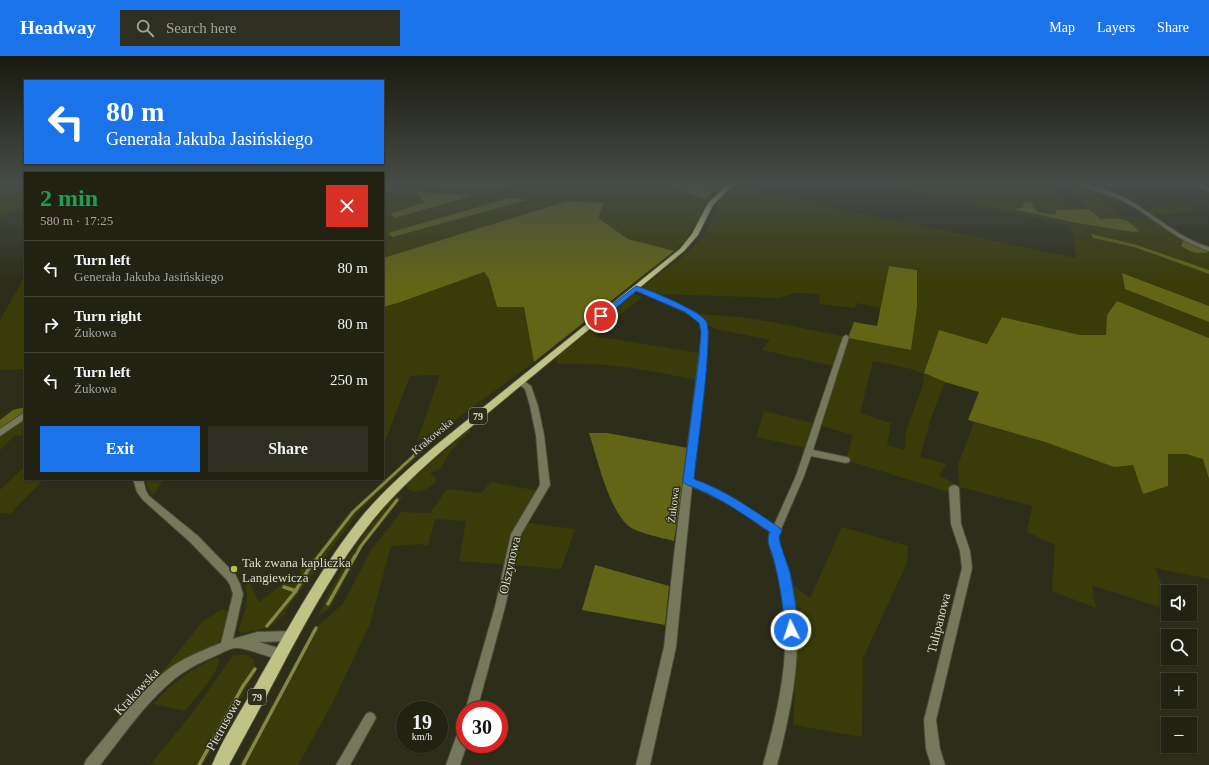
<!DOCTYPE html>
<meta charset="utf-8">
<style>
:root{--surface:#222213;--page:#2e2f21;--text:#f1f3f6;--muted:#a2a4a0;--line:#3f3f33;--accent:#1a73e8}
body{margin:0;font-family:Georgia,serif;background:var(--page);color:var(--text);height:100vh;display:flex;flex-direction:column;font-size:15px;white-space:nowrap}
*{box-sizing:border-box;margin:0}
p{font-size:13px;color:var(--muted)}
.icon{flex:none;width:22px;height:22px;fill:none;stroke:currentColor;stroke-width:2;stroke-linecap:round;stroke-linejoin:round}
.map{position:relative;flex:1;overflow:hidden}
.details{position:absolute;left:24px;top:116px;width:360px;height:308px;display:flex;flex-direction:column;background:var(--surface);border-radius:0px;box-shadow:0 1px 3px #0004,0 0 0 1px var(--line)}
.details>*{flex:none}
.hud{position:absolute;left:24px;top:24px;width:360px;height:84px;border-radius:0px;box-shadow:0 1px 3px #0004,0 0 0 1px var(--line);background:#1a73e8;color:#fff;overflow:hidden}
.controls{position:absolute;left:1161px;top:529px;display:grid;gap:8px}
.controls a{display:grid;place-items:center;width:36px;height:36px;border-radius:0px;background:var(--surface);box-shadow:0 1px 3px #0004,0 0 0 1px var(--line);font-size:20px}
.speed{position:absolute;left:396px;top:645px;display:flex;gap:8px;font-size:20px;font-weight:700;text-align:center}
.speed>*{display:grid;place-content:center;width:52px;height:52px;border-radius:50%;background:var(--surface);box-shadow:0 1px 3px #0004,0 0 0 1px var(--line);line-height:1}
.speed small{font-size:10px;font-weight:400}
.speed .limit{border:6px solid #d22;background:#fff;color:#111}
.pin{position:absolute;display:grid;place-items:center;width:34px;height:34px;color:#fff;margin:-17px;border:2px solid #fff;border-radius:50%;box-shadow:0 1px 4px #0007}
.me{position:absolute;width:44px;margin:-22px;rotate:356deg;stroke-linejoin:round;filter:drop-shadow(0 0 3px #0008)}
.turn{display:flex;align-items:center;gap:14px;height:84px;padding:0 16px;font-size:18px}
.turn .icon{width:52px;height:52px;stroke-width:2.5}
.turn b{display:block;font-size:28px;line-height:34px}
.round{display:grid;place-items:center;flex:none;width:42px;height:42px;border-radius:0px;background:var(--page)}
.overview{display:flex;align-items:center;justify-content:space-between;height:68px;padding:0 16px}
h1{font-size:24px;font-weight:700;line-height:30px;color:#1e9e55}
.action{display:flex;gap:8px;margin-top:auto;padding:8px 16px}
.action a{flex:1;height:46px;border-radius:0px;background:var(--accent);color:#fff;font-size:16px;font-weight:700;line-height:46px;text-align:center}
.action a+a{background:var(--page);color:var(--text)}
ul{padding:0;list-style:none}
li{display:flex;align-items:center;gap:12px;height:56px;padding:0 16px;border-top:1px solid var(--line)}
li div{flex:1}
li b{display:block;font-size:15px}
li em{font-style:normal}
header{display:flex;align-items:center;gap:24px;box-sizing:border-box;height:56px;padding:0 20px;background:var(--accent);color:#fff}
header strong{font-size:19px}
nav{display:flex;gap:22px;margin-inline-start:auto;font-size:14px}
.search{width:280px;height:36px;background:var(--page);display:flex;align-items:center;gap:10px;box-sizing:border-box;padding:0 14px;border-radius:0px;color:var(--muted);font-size:15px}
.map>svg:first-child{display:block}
</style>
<header>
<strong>Headway</strong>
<div class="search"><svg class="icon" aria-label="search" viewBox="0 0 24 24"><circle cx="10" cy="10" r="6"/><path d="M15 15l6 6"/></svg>Search here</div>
<nav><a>Map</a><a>Layers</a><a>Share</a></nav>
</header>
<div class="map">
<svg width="1209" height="709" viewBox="0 0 1209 709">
<rect width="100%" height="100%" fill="#2d2e19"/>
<!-- green -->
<path fill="#393b08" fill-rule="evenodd" d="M0,128H25V150L5,159L0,165Z
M383,128H423L495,132L513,128H726L709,144L686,183L674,195L628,183L598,162L603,147L568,145L383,202ZM416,136L473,140L395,162L391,158L424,146ZM526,144L392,181L388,177Z
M879,128H1064L1050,129L1070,150L1087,151L1065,130L1085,129L1122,143L1098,141L1122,160L1152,162L1183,184L1181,190L1209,196V214L1137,189L1091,179L1093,182L1134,191L1209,218V250L1122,217L1125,233L1209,266V282L1117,245L1107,259L1106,279H1080L1002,261L987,288L939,274L924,317L945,326L931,362L920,401L947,408L939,419L959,431L958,409L974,366L1045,386L1114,411L1133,409L1143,438L1168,398H1186L1203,403L1209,423V523L1155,512L1168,544V554L1092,529L1096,552L1052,535L1055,489L1027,476L1032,450L960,431V439L951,437L846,404L853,379L819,369L844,298L838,297L833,310L762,294L770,284L715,273L707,268L700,258L740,261L772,266L911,294L917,251V214L889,210L881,252L856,247L855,252L820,248L819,238L795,237L779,242L656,238L641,232L681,202L703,181L719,146L734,129L844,154L1076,202L1074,180L1068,169ZM1023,151L1037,156L1055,159L1088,153L1101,163L1118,162L1104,171L1077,167L1014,153ZM873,305L908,312L924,318L922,332L907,372L904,394L887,389L891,367L860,357Z
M1186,149L1198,155L1176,156L1179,158L1150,159L1141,152Z
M484,216L489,223L497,251H524L534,306L443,373L417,385L440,319L410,320L386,383H383V251L398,247Z
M25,220V313L0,314V264Z
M635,238L642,241L595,280L699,297L696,324C650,314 606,306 558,308L556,304L558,300Z
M764,355L813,367L807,392L756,381Z
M25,362V380L15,379L0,394V379Z
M470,373V376C455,388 449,396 441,413L436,414L430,418L435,421L436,425C429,433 417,439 407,433V428Z
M420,393L424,395L360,454L285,555V558L268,572L241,577L239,574L247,546L246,526L249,525L259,546L284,527L291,528L301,519L300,512L316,499L347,458Z
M25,410V423H44L10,458L0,457V434Z
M144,423H164L153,440Z
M491,426L545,436L528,467L575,473L561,513L459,505L466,465L435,463L428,490L420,488L391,490L370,568L332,648L298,709H239L313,574L343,548L371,494L401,456L430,457L447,433L481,437Z
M396,441H403L362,492L331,551L318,560C333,527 351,496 373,467C380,458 387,448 396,441Z
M842,471L908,490L907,507L863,602L862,681L793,669L798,582L790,527L810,542Z
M224,553L228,556L221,583L218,587L184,604L153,627L203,565C211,561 216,555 224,553Z
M233,599H248L254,604L256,616L203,709H150L194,655Z
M215,602H219C220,616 194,644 185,655L154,648C170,628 192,613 215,602Z"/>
<!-- forest -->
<path fill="#626516" d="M416,128H513L495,132Z
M691,128H705L717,133L705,143L668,130Z
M416,136L474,139L395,162L391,158L424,146Z
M510,142L527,144L392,181L388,177Z
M568,145L604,147L598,162L628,183L674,195L534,306L524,251H497L489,223L484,216L398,247L383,251V202Z
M1024,146H1030L1037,156L1055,159L1057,154L1088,153L1101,163C1119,162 1126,161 1139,175L1134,176L1077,167L1013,153L1023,151Z
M1091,178L1137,189L1209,214V218L1134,191L1093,182Z
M1183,184L1209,194V196C1196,198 1192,197 1181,190Z
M889,210L917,214V251L911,294L848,282L854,266L877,270Z
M1122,217L1209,250V266L1125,233Z
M1117,245L1209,282V423L1203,403L1186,398H1168V430L1143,438L1133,409L1114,411L1045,386L968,364L979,336L945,326L924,317L939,274L987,288L1002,261L1080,279H1106L1107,259Z
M25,351V358L0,375V364L13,354Z
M589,377H607L688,392L674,485C663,482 638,477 630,471C609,456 597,401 589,377Z
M595,509L669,530L665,569L582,554Z"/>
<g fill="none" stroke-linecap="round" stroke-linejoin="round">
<!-- stream-far1 -->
<path stroke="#84864a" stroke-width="3" d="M318,501L353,456L420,394
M355,501L361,490L397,444"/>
<!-- stream -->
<path stroke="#84864a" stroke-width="3.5" d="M284,531L296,535
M328,548L355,500
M267,570L295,536L308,514L319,500
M199,709L243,630L255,613
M243,709L316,572"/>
<!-- minor casing -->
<g stroke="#494a36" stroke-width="2">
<path id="minor" d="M1081,128H1086C1100,134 1116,136 1129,144C1156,160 1179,182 1209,191V195C1175,185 1152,159 1121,144C1108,137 1092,136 1081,128Z
M1194,128H1199L1209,132V135Z
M636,230L696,257L706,266L708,276L692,423L726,438L774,469L796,420L843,281L846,279L849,281L813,394L846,401L849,402L850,404L849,406L846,407L811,400L804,420L778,480C780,492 785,504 789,515C791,524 793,533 794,542C803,598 791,655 777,709H763C778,655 791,600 783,544C782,535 781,525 779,517C776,506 765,486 770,476L731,449L692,430L676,591L650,709H636L664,591L674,499L702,276L700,267L692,259L634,233L633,232Z
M517,324H523L531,330L538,350L544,379L550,429L521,478L505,551L477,654L465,655L495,551L511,478L540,429L536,379L530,350L525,333L516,326Z
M25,356V363L0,380V373Z
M133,423H143L146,435L149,440L198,480L235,518L240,528L243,538L233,583L257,576L292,575L296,576L298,580L296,584L292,585L259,586L285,594L287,598L285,602C275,606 249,591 235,592C228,593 222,597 215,600C203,605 191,611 181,618C148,642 125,678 100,709H84L86,704C111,675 143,630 174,609C189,600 205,593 221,587L233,538L230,529L227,524L190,486L143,444L137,436Z
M954,429L957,430L959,432L961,468L970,495L972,512L936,664L940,693L945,709H931L926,693L924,664L962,512L960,495L951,468L949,432L951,430Z
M370,656L374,658L376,662L350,709H336L366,658Z
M465,669V688H467L460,709H446L460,670Z"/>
</g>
<!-- major casing -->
<g stroke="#494a36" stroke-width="2">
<path id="major" d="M728,128H734L713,149L698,179L684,195L443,394C418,416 393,439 372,465C339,506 313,553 288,599C269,636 249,672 229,709H212C224,680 245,649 260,621C292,566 322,509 363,459C384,434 410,411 435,390L680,193L692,178L708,147Z"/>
</g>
<!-- minor -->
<use href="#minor" fill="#75785a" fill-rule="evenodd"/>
<!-- major -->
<use href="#major" fill="#bfc485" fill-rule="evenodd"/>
</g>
<!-- sky -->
<linearGradient id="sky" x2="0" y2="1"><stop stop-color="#19190e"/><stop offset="0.56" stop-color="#464c49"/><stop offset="1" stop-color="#464c49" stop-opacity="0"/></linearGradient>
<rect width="1209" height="227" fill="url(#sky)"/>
<!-- route -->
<path fill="#1a73e8" stroke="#114b97" d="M636,230C648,233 700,255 706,265C714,278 696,400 694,423C725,434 753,454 780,472L782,475L779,480L780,487L790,517L795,544L798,574L796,578L791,580L787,578L785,574C783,547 779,523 772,497C769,490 766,483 770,476C743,458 715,438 685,428L683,425L699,302L701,276L699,267L685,256L636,235L604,262H599L597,260Z"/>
<!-- markers -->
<circle fill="#bac045" stroke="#2d2e19" stroke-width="1.5" cx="234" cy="513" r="4"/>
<g text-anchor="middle" stroke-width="3" stroke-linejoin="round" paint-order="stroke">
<!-- shield labels -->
<g fill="#2d2e19" stroke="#a8a899" stroke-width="1">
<rect x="469" y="352" width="18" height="16" rx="3"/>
<rect x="248" y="633" width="18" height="16" rx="3"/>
</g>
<g font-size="10" font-weight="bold" fill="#dcddd0">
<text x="478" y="364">79</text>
<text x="257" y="645">79</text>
</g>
<!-- street labels -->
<g font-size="11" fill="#dcddd0" stroke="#2d2e19">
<text transform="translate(432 380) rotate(-40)" y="4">Krakowska</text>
<text transform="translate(673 449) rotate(-83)" y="4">Żukowa</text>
</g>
<!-- near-poi labels -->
<g font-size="13" fill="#dcddd0" stroke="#2d2e19" text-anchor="start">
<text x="242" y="511">Tak zwana kapliczka<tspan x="242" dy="15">Langiewicza</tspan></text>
</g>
<!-- near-street labels -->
<g font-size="13" fill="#dcddd0" stroke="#2d2e19">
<text transform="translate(509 509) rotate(-77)" y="5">Olszynowa</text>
<text transform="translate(938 567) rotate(-76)" y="5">Tulipanowa</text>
<text transform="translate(136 635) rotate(-47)" y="5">Krakowska</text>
<text transform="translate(223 668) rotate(-61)" y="5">Pietrusowa</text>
</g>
</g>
</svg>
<div class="controls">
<a><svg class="icon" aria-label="sound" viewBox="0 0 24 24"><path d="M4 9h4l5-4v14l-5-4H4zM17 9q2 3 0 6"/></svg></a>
<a><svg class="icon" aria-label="search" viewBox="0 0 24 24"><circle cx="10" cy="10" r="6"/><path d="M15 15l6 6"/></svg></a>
<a>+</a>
<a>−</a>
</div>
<div class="speed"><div>19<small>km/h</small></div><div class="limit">30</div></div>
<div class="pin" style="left:601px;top:260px;background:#d93025"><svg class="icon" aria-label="arrive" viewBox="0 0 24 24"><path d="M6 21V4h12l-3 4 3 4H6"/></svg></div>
<svg class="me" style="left:791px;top:574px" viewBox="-20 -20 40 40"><circle r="17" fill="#1a73e8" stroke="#fff" stroke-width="3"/><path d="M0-11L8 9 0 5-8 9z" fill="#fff"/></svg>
<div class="hud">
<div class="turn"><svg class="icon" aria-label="left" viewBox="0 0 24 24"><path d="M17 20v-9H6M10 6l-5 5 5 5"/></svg><div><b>80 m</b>Generała Jakuba Jasińskiego</div></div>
</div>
<section class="details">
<div class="overview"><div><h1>2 min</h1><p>580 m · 17:25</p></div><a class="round" style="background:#d93025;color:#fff"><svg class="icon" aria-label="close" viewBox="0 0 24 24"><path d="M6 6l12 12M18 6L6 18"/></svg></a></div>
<ul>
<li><svg class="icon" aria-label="left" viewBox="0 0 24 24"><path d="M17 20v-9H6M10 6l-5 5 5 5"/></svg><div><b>Turn left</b><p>Generała Jakuba Jasińskiego</p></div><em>80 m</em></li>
<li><svg class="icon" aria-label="right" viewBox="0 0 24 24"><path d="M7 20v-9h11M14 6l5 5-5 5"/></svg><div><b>Turn right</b><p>Żukowa</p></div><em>80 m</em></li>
<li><svg class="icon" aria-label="left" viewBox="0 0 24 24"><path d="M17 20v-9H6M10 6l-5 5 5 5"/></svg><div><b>Turn left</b><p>Żukowa</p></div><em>250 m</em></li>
</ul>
<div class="action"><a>Exit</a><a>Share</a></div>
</section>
</div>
